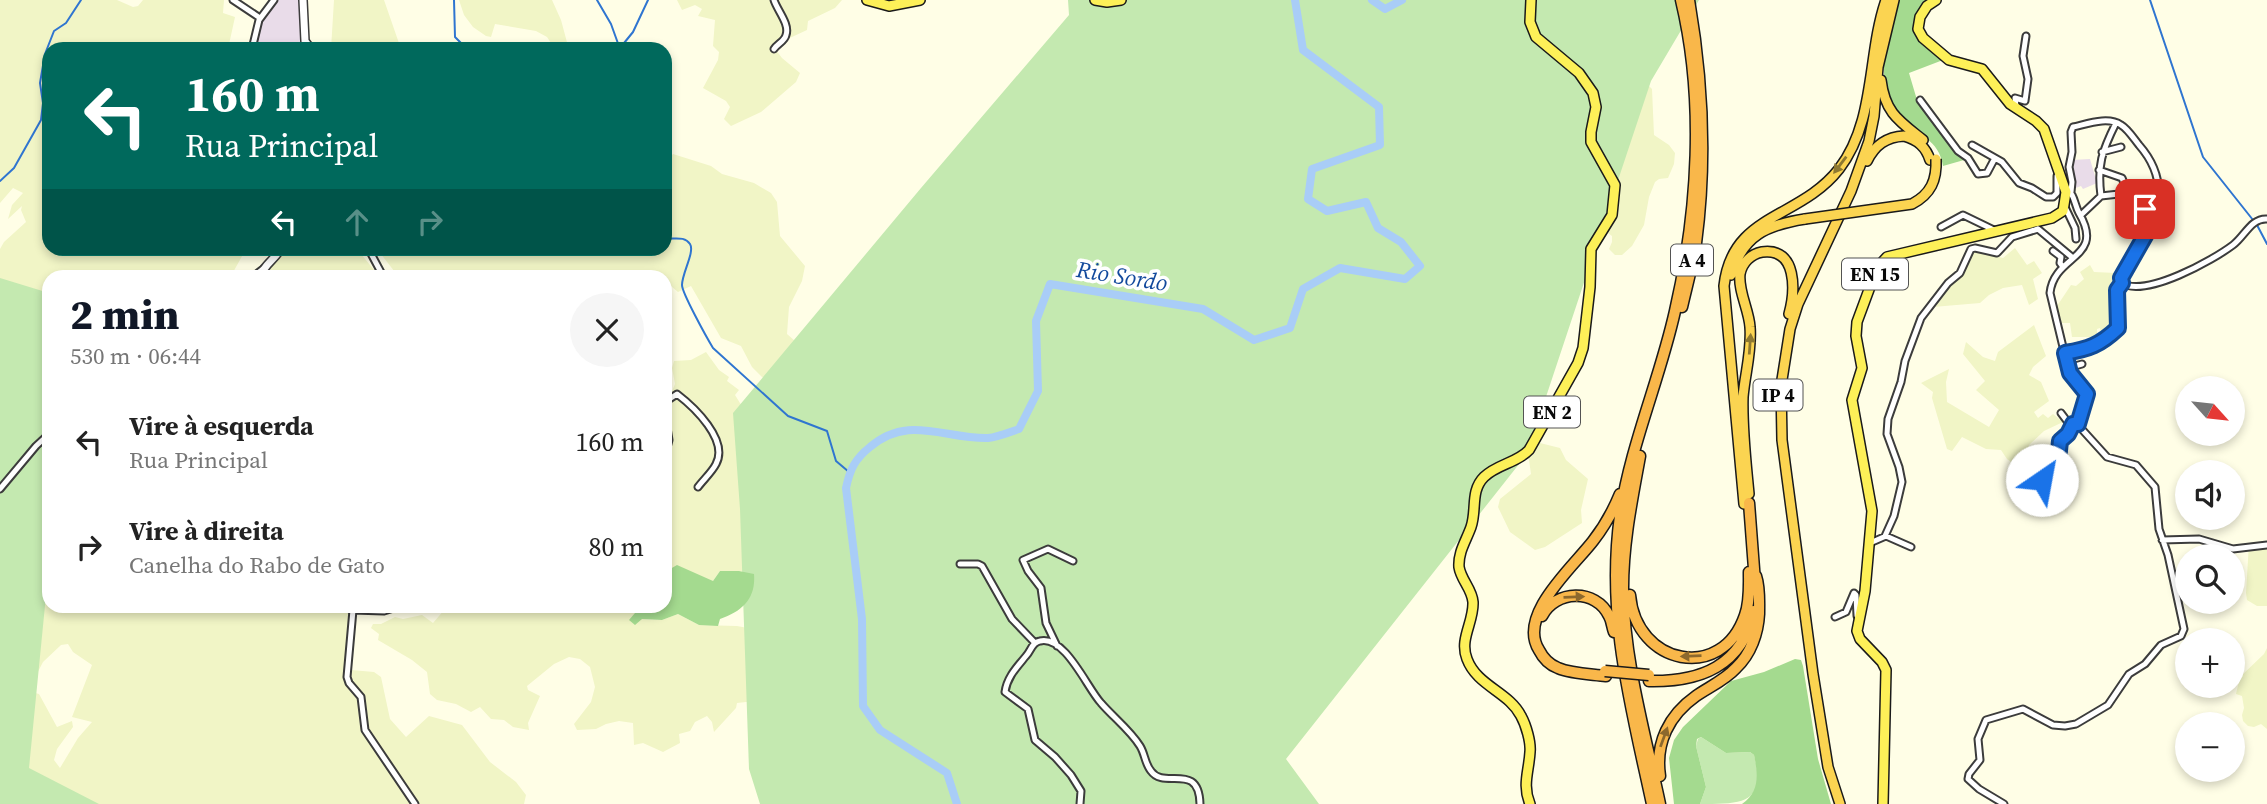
<!DOCTYPE html>
<html lang="pt">
<meta charset="utf-8">
<style>
:root{--surface:#fff;--page:#f6f6f6;--text:#222;--muted:#767676;--accent:#111827}
body{margin:0;font-family:"Source Serif 4",serif;background:var(--page);color:var(--text);height:100vh;display:flex;flex-direction:column;font-size:26px;white-space:nowrap}
*{box-sizing:border-box;margin:0}
p{font-size:23px;color:var(--muted)}
.icon{flex:none;width:38px;height:38px;fill:none;stroke:currentColor;stroke-width:2;stroke-linecap:round;stroke-linejoin:round}
.map{position:relative;flex:1;overflow:hidden}
.panel{position:absolute;left:42px;top:270px;width:630px;height:343px;display:flex;flex-direction:column;background:var(--surface);border-radius:21px;box-shadow:0 4px 10px #0003}
.panel>*{flex:none}
.hud{position:absolute;left:42px;top:42px;width:630px;height:214px;border-radius:21px;box-shadow:0 4px 10px #0003;background:#00695c;color:#fff;overflow:hidden}
.needle{width:46px;rotate:117deg}
.controls{position:absolute;left:2175px;top:376px;display:grid;gap:14px}
.controls a{display:grid;place-items:center;width:70px;height:70px;border-radius:50%;background:var(--surface);box-shadow:0 4px 10px #0003;font-size:35px}
.pin{position:absolute;display:grid;place-items:center;width:60px;height:60px;color:#fff;margin:-30px;border-radius:14px;box-shadow:0 4px 10px #0006}
.me{position:absolute;width:77px;margin:-38px;rotate:33deg;stroke-linejoin:round;filter:drop-shadow(0 0 5px #0008)}
.turn{display:flex;align-items:center;gap:24px;height:147px;padding:0 28px;font-size:32px}
.turn .icon{width:91px;height:91px;stroke-width:2.5}
.turn b{display:block;font-size:49px;line-height:60px}
.lanes{display:flex;align-items:center;height:66px;padding:0 28px;background:#0003;justify-content:center;gap:35px;direction:ltr}
.lanes .off{opacity:.35}
.round{display:grid;place-items:center;flex:none;width:74px;height:74px;border-radius:37px;background:var(--page)}
.head{display:flex;align-items:center;justify-content:space-between;height:119px;padding:0 28px}
h1{font-size:42px;font-weight:800;line-height:52px;color:var(--accent)}
ul{padding:0;list-style:none}
li{display:flex;align-items:center;gap:21px;height:105px;padding:0 28px}
li div{flex:1}
li b{display:block;font-size:26px}
li em{font-style:normal}
.map>svg:first-child{display:block}
</style>
<div class="map">
<svg width="2267" height="804" viewBox="0 0 2267 804">
<rect width="100%" height="100%" fill="#fffee6"/>
<!-- industrial -->
<path fill="#e9dce9" d="M276,0H301L302,29L304,47L307,49H278L257,45L258,33L263,19Z
M2090,159L2097,183L2083,189L2081,186L2073,189L2072,160Z"/>
<!-- farmland -->
<path fill="#f1f5c6" fill-rule="evenodd" d="M0,0H117L133,7L138,6L143,0H224L223,13L235,17L228,49H49V248L246,249L231,276H49V357L0,362V249L4,242L26,222L21,210L22,206L8,219L12,205L23,193L13,188L0,203Z
M334,0H384L401,49H331Z
M459,0H552L561,20L568,46L558,47L551,43L547,37L536,31L495,24L491,37L486,36L473,27L464,15Z
M677,0H842L835,8L808,21L807,30L781,42L776,50L782,58L800,73L796,82L761,112L731,126L724,119L730,107L726,101L703,88L718,60L719,52L713,46L715,20L698,16L702,9L695,5L682,10Z
M1648,85L1652,89L1654,135L1669,145L1675,153L1674,164L1668,178L1659,179L1655,182L1649,197L1644,225L1632,246L1622,255H1615L1609,249L1612,242V236L1600,227Z
M673,154L711,166L722,174L754,183L771,193L777,202L780,236L805,266L802,281L789,307L787,334L795,341L765,380L752,367L741,346L721,338L691,286L678,292L665,281V276H398L377,249L665,248V159L668,160Z
M284,248L357,249L379,276H265L267,270L283,254Z
M2015,248L2027,265L2034,261L2042,273L2033,279L2038,299L2029,305L2022,285L2003,288L1989,295L1980,303L1933,307L1962,272L1973,250L2003,258Z
M2090,265L2094,272L2116,273L2119,325L2103,339L2100,328L2097,329V337H2072L2070,323H2061L2058,313L2057,306L2071,285L2076,286L2084,279L2080,272Z
M2034,325L2046,356L2033,367L2029,375L2041,382L2049,401L2034,412L2038,418L2043,414L2048,418L2053,414L2063,422L2044,431L2029,445V454L2036,460L2055,461L2057,467L2039,478L2031,466L2020,473L2017,466L2007,459L2001,450L1986,449L1962,437L1952,451L1947,449L1932,398L1933,392L1921,383L1949,369L1946,382L1947,402L1989,427L1999,410L1976,390L1985,381L1963,354L1966,342L1983,357L1995,361L1998,352Z
M706,352L719,370L729,377L727,381L739,390L735,395L758,432L838,593L739,571H720L713,581L666,579L672,589L665,592V413L669,414L668,401L675,384L672,368L674,361L691,360Z
M1540,443L1560,448L1566,460L1588,479L1581,510L1582,523L1545,547L1535,550L1510,532L1498,507L1500,499L1531,474L1528,453Z
M49,487V606H63L77,612L81,606H337L350,612V629L353,632L354,643L351,670L374,672L381,677L390,719L406,737L429,716L462,725L490,762L516,782L526,795L524,804H2L0,609ZM68,644L73,652L92,665L72,717L92,722L78,738L60,768L54,760L57,749L73,727L72,721L57,727L39,694L28,691L43,662L61,645Z
M2267,541V606H2257L2247,600L2246,593L2249,543Z
M445,606H641L634,611L642,619L662,620L678,614L699,625L737,626L758,630L764,700L737,703L736,708L714,732L712,722L707,716L695,722L690,731L679,734L680,743L663,752L643,743L634,745L633,723L619,721L606,724L596,729L577,730L574,724L591,702L595,687L590,667L580,659L569,657L554,664L527,686L528,690L540,696L528,723L529,730L513,727L504,720L491,719L480,707L471,712L456,704L437,700L430,694L427,672L412,660L378,640L379,634L371,628L373,624H381L395,617L403,619L422,615L433,623L445,609Z
M2267,648V729L2261,724L2254,727L2248,726L2243,721L2242,715L2244,708L2242,696L2236,694L2240,677L2264,654Z"/>
<!-- green -->
<path fill="#c4e9b0" d="M1068,0H1699L1651,81L1527,454L1286,759L1319,804H760L749,769L740,509L733,413L921,188L1069,15Z
M0,278L49,293V565L29,768L99,804H0Z
M1701,737L1726,753L1750,752L1754,755C1767,804 1742,804 1700,804L1706,787L1696,746L1698,739Z"/>
<!-- forest -->
<path fill="#a4da8f" d="M1899,0H1931L1917,14L1914,29L1920,40L1943,60L1909,73L1917,100L1964,160L1943,166C1939,139 1918,136 1902,119C1872,86 1885,37 1899,0Z
M677,565L713,581L720,571H739L754,574C756,598 743,611 720,619L718,626L699,625L678,614L662,620L642,619L635,625L629,620L641,606H665V592L672,589L666,579L665,572Z
M1795,659L1801,660L1803,666L1818,759L1831,804H1742C1760,792 1758,774 1754,755L1750,752L1726,753L1701,737L1697,739L1696,746L1706,787L1700,804H1674L1669,758L1674,740L1683,727L1731,681L1764,672Z"/>
<g fill="none" stroke-linecap="round" stroke-linejoin="round">
<!-- stream -->
<path stroke="#2f75d0" stroke-width="2" d="M454,0L455,37L467,49
M597,0L611,24L620,49
M2150,0L2203,157L2253,220
M620,48L633,32L648,0
M0,181L14,168L41,120L43,103L40,83L45,54L54,31L66,23L81,0
M2257,225L2267,244
M665,238C673,240 684,235 690,244C695,252 682,273 682,285C682,293 707,338 713,348L788,416L827,431L836,461L849,472"/>
<!-- river -->
<path stroke="#a9cdf7" stroke-width="8" d="M1372,0L1385,9L1402,0
M957,804L947,773L880,730L863,706L862,619L846,488C850,469 855,459 870,447C908,414 944,439 988,438C998,437 1010,432 1019,429L1038,391L1036,321L1050,284L1203,309L1254,340L1290,328L1303,289L1340,268L1405,279L1420,266L1401,242L1378,228L1366,202L1327,211L1308,199L1312,169L1380,145L1379,107L1303,50L1295,0"/>
<!-- minor casing -->
<g stroke="#3c3c3c" stroke-width="9">
<path id="minor" d="M233,0L260,18
M774,0C777,10 790,24 786,35C785,41 777,44 774,49
M252,49L259,20L274,0
M1920,100L1958,151L1968,158L1978,174L1987,173L1995,158
M2016,106L2015,98L2025,101L2028,79L2023,56L2026,36
M1972,145L2002,162L2019,183L2032,188L2046,197H2053L2057,193V176
M2102,152L2121,147
M2099,170L2122,178L2128,193
M2071,192L2072,182L2069,167L2072,152L2071,132L2073,127C2087,124 2108,116 2121,125C2128,129 2134,139 2139,145C2174,185 2156,221 2133,260C2128,268 2120,274 2121,283C2146,298 2213,260 2233,245C2245,236 2251,218 2267,219
M2101,196C2097,165 2102,151 2116,123
M2065,207L2075,228L2076,239
M2081,215L2101,196L2128,193L2135,196L2154,221
M1941,227L1963,215L1996,231
M2038,229L2073,258
M368,248L383,276
M2053,251L2061,257L2060,263L2063,267
M254,276L263,269
M491,276H492
M2065,353C2088,350 2101,344 2118,328L2117,290L2121,283
M2068,368L2082,364
M665,407L668,400L677,394C694,407 729,440 716,464C712,472 704,479 698,487
M2061,413L2067,421L2074,424
M665,415L669,440L665,455
M2019,481L2033,486L2039,482L2047,471H2056L2060,441L2068,434L2073,424
M0,489L36,446L49,434
M1885,536L1894,516L1902,482L1899,467L1887,434L1888,419L1901,382L1905,361L1921,318L1948,283L1960,273L1971,249L1975,248L1997,253L2012,237L2038,229
M2162,540L2199,539L2233,549L2267,545
M1870,543L1886,536L1911,547
M960,564H978L982,566L1012,619L1035,643
M400,606L384,611L353,610L347,677L349,683L361,697L365,730L415,804
M1835,617L1846,612L1854,593L1856,595L1857,616
M1057,646L1046,623L1041,588L1028,571L1023,560L1048,549L1073,561
M1080,804L1081,791L1071,775L1055,757L1035,740L1028,709L1005,692C1007,677 1017,667 1026,656C1031,651 1032,642 1040,641C1065,635 1087,688 1101,703C1113,717 1130,730 1140,746C1145,754 1145,764 1151,771C1164,790 1199,761 1200,804
M2004,804L1979,789L1968,779L1969,774L1980,760L1978,739L1986,720L2023,709L2053,725L2065,726L2076,724L2108,705L2129,674L2145,664L2161,645L2181,636L2184,629L2168,555L2159,529L2155,487L2136,465L2107,457L2078,425L2087,394L2069,372L2050,293C2054,254 2106,259 2079,213C2074,204 2075,194 2066,189"/>
</g>
<!-- tertiary casing -->
<g stroke="#3c3c3c" stroke-width="10">
<path id="tertiary" d="M303,0L305,41L311,49
M261,276C263,265 276,259 281,248
M344,606L353,610"/>
</g>
<!-- primary casing -->
<g stroke="#1a1a1a" stroke-width="12">
<path id="primary" d="M867,0L889,6L920,0
M1095,0L1107,2L1121,0
M1530,804C1522,785 1529,771 1530,752C1531,742 1526,725 1521,716C1509,692 1477,686 1467,659C1459,639 1474,622 1473,602C1472,589 1461,580 1459,567C1458,552 1466,541 1471,527C1477,510 1470,491 1484,477C1497,464 1517,463 1529,450L1578,363L1583,348L1590,287L1591,249L1612,215L1615,185L1591,142V132L1596,107L1593,93L1579,73L1536,37L1530,22L1531,0
M1883,804L1886,670L1882,662L1860,639L1857,631L1865,591L1872,511L1852,400L1862,368L1856,336L1857,322L1877,268L1887,257L2052,218L2063,211L2066,192L2044,129L2036,121L2010,104L1982,69L1949,60L1923,38L1918,29L1920,17L1927,6L1936,0"/>
</g>
<!-- trunk casing -->
<g stroke="#1a1a1a" stroke-width="12">
<path id="trunk" d="M1881,80C1885,113 1899,121 1923,140
M1867,161C1875,145 1886,137 1904,136C1918,140 1926,147 1930,160
M1731,275C1743,235 1767,225 1805,219
M1749,494C1746,462 1742,429 1743,397C1745,373 1752,351 1750,327C1749,310 1738,291 1740,274C1742,263 1751,254 1762,252C1798,247 1795,292 1789,314
M1744,504L1724,286C1732,213 1799,220 1839,169C1876,121 1867,55 1886,0
M1840,804L1828,767L1813,674L1782,440L1781,386L1790,329L1798,304L1851,191L1869,141L1874,116L1878,67L1894,0"/>
</g>
<!-- motorway casing -->
<g stroke="#1a1a1a" stroke-width="13">
<path id="motorway" d="M1682,307C1687,285 1693,264 1696,243C1707,161 1703,81 1689,0
M1640,456C1632,500 1623,543 1623,588C1624,661 1645,733 1660,804
M1749,503L1755,582
M1630,595C1636,665 1722,683 1745,615C1750,602 1749,586 1749,572
M1542,616C1555,590 1596,588 1609,616C1612,621 1612,627 1614,632
M1606,676C1591,674 1572,674 1558,668C1550,665 1543,658 1539,650C1517,615 1573,567 1593,541C1604,527 1613,511 1620,494
M1649,681C1701,682 1742,666 1754,611
M1660,776C1655,743 1669,715 1696,696C1709,687 1725,680 1736,668C1751,654 1758,633 1759,614C1759,601 1760,588 1756,576
M1652,804C1631,706 1606,617 1620,516C1630,446 1660,379 1675,311C1698,211 1705,100 1681,0"/>
</g>
<!-- minor -->
<use href="#minor" stroke="#fff" stroke-width="5"/>
<!-- tertiary -->
<use href="#tertiary" stroke="#fff" stroke-width="7"/>
<!-- primary -->
<use href="#primary" stroke="#fdf058" stroke-width="9"/>
<!-- trunk -->
<use href="#trunk" stroke="#fbd451" stroke-width="9"/>
<!-- motorway -->
<use href="#motorway" stroke="#f9b74a" stroke-width="10"/>
<!-- trunk-bridge casing -->
<g stroke="#1a1a1a" stroke-width="12" stroke-linecap="butt">
<path id="trunk-bridge" d="M1805,219L1912,204C1931,194 1937,180 1936,159"/>
</g>
<!-- motorway-bridge casing -->
<g stroke="#1a1a1a" stroke-width="13" stroke-linecap="butt">
<path id="motorway-bridge" d="M1605,671L1649,675"/>
</g>
<!-- trunk-bridge -->
<use href="#trunk-bridge" stroke="#fbd451" stroke-width="9"/>
<!-- motorway-bridge -->
<use href="#motorway-bridge" stroke="#f9b74a" stroke-width="10"/>
</g>
<!-- one-way arrows -->
<defs><path id="oneway-solid" d="M-6-.8H1V-3.2L6.5 0L1 3.2V.8H-6Z" transform="scale(1.75)"/></defs>
<g fill="#8e7931">
<use href="#oneway-solid" transform="translate(1840 165) rotate(127)"/>
<use href="#oneway-solid" transform="translate(1750 344) rotate(-86)"/>
</g>
<g fill="#8d692d">
<use href="#oneway-solid" transform="translate(1574 597) rotate(-2)"/>
<use href="#oneway-solid" transform="translate(1691 656) rotate(178)"/>
<use href="#oneway-solid" transform="translate(1664 737) rotate(-70)"/>
</g>
<g fill="none" stroke-linecap="round" stroke-linejoin="round">
<!-- route casing -->
<g stroke="#114b97" stroke-width="18">
<path id="route" d="M2042,480L2047,471L2055,472L2057,469L2060,441L2068,434L2073,424H2078L2087,394L2070,373L2065,353C2089,349 2100,345 2118,328L2117,290L2122,283L2121,278L2154,220L2145,209"/>
</g>
<!-- route -->
<use href="#route" stroke="#1a73e8" stroke-width="12"/>
</g>
<g text-anchor="middle" stroke-width="7" stroke-linejoin="round" paint-order="stroke">
<!-- shield labels -->
<g fill="#fff" stroke="#535353" stroke-width="2">
<rect x="1671" y="244.5" width="42" height="31" rx="5"/>
<rect x="1842" y="258.5" width="66" height="31" rx="5"/>
<rect x="1753.5" y="379.5" width="49" height="31" rx="5"/>
<rect x="1524" y="396.5" width="56" height="31" rx="5"/>
</g>
<g font-size="19" font-weight="bold" fill="#090909">
<text x="1692" y="267">A 4</text>
<text x="1875" y="281">EN 15</text>
<text x="1778" y="402">IP 4</text>
<text x="1552" y="419">EN 2</text>
</g>
<!-- water labels -->
<g font-size="23" font-style="italic" fill="#12499c" stroke="#fff">
<text transform="translate(1122 276) rotate(9)" y="8">Rio Sordo</text>
</g>
</g>
</svg>
<div class="controls">
<a><svg class="needle" viewBox="-14 -14 28 28"><path d="M0-13l5 13h-10z" fill="#e53935"/><path d="M0 13l5-13h-10z" fill="#767676"/></svg></a>
<a><svg class="icon" aria-label="sound" viewBox="0 0 24 24"><path d="M4 9h4l5-4v14l-5-4H4zM17 9q2 3 0 6"/></svg></a>
<a><svg class="icon" aria-label="search" viewBox="0 0 24 24"><circle cx="10" cy="10" r="6"/><path d="M15 15l6 6"/></svg></a>
<a>+</a>
<a>−</a>
</div>
<div class="pin" style="left:2145px;top:209px;background:#d93025"><svg class="icon" aria-label="arrive" viewBox="0 0 24 24"><path d="M6 21V4h12l-3 4 3 4H6"/></svg></div>
<svg class="me" style="left:2042px;top:480px" viewBox="-20 -20 40 40"><circle r="19" fill="#fff"/><path d="M0-13L10 11 0 6-10 11z" fill="#1a73e8"/></svg>
<div class="hud">
<div class="turn"><svg class="icon" aria-label="left" viewBox="0 0 24 24"><path d="M17 20v-9H6M10 6l-5 5 5 5"/></svg><div><b>160 m</b>Rua Principal</div></div>
<div class="lanes"><svg class="icon" aria-label="left" viewBox="0 0 24 24"><path d="M17 20v-9H6M10 6l-5 5 5 5"/></svg><svg class="icon off" aria-label="ahead" viewBox="0 0 24 24"><path d="M12 20V5M6 11l6-6 6 6"/></svg><svg class="icon off" aria-label="right" viewBox="0 0 24 24"><path d="M7 20v-9h11M14 6l5 5-5 5"/></svg></div>
</div>
<section class="panel">
<div class="head"><div><h1>2 min</h1><p>530 m · 06:44</p></div><a class="round"><svg class="icon" aria-label="close" viewBox="0 0 24 24"><path d="M6 6l12 12M18 6L6 18"/></svg></a></div>
<ul>
<li><svg class="icon" aria-label="left" viewBox="0 0 24 24"><path d="M17 20v-9H6M10 6l-5 5 5 5"/></svg><div><b>Vire à esquerda</b><p>Rua Principal</p></div><em>160 m</em></li>
<li><svg class="icon" aria-label="right" viewBox="0 0 24 24"><path d="M7 20v-9h11M14 6l5 5-5 5"/></svg><div><b>Vire à direita</b><p>Canelha do Rabo de Gato</p></div><em>80 m</em></li>
</ul>
</section>
</div>
